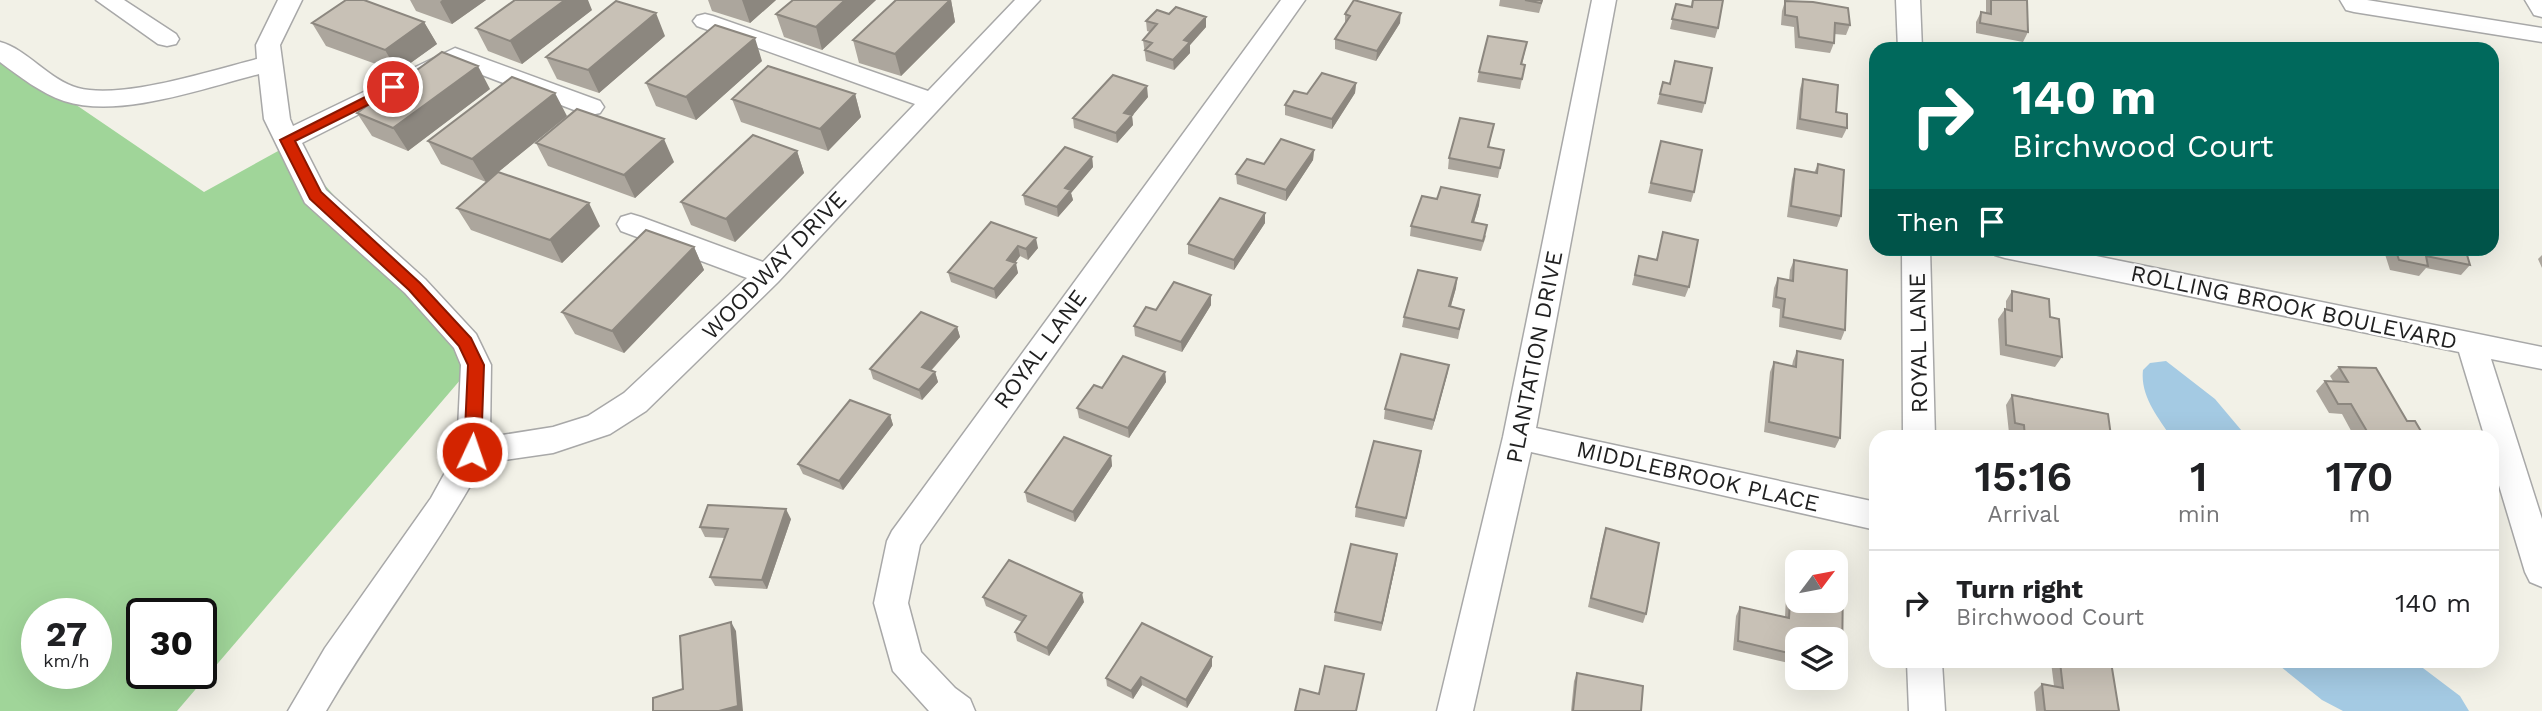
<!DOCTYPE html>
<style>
:root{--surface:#fff;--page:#f6f6f6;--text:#202124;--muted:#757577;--line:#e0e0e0}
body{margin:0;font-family:"Work Sans",sans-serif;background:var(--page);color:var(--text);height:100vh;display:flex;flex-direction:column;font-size:26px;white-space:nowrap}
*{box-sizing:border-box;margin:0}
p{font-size:23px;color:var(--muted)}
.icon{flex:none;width:38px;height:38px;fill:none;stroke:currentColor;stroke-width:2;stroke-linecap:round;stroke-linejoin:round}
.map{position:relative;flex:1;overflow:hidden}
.side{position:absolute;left:1869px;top:430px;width:630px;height:238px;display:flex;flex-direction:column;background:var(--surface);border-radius:21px;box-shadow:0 7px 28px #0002}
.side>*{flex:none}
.guide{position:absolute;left:1869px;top:42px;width:630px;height:214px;border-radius:21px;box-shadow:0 7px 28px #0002;background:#00695c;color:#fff;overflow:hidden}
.needle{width:46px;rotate:58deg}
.fabs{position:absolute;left:1785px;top:550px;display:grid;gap:14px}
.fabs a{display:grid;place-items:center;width:63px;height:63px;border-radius:14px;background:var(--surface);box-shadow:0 7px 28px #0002;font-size:35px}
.speed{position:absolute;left:21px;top:598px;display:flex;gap:14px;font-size:35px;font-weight:700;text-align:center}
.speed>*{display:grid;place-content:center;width:91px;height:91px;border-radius:50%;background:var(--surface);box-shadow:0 7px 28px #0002;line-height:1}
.speed small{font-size:18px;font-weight:400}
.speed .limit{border:4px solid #111;border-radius:10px;background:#fff;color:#111}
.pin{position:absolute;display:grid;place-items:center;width:60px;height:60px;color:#fff;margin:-30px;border:4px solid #fff;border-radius:50%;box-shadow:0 2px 7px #0007}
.me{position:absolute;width:77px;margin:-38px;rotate:3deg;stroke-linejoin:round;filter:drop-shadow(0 0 5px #0008)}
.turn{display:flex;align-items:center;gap:24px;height:147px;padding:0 28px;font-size:32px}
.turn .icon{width:91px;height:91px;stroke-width:2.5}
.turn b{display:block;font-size:49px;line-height:60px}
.then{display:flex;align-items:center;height:66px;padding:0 28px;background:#0003;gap:14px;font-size:26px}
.eta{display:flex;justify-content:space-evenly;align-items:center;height:119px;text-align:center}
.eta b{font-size:42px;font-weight:600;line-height:49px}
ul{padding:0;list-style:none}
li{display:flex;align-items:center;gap:21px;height:105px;padding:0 28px;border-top:2px solid var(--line)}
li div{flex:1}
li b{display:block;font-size:26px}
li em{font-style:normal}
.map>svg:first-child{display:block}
</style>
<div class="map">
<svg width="2542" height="711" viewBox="0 0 2542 711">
<rect width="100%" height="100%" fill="#f2f1e7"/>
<!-- forest -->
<path fill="#a0d599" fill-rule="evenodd" d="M0,53L204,192L289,145L479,358L177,711H0ZM37,614H96V674H37ZM142,614H201V674H142Z"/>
<!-- water -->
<path fill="#a4cae3" d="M2166,361L2215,399L2247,437H2171C2158,417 2140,396 2143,370L2150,363Z
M2275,662H2415L2460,696L2469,711H2343L2322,700Z"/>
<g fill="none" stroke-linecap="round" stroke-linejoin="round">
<!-- minor casing -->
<g stroke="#a8a8a8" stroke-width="3">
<path id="minor" d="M96,0H124L176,34L179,39L176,44L167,46L158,44Z
M278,0H302L280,45L290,119L293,126L455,48L600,101L604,107L600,113L591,115L582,113L456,65L302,143L326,190L425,279L476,334L491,365L490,437L553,427L588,416L624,393L747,278L621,231L617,224L621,217L631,214L641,217L763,262L915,104L697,26L693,21L697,16L705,14L713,16L928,91L1015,0H1040L778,282L646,411L610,434L553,453L483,463C436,550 375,626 326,711H288L325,648L431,498L457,451L461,365L454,348L405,293L305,203L264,119L259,74C204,88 120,119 64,101C41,93 20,77 0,62V42C27,49 49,80 78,88C122,100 213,70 257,59L256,45Z
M1281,0H1305L920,545L908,603L921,652L955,688L970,699L975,711H929L893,671L874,603L887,541L892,531Z
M1592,0H1616L1536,428L1876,502V530L1531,452L1473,711H1437L1503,437Z
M1896,0H1920L1922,49H1898Z
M2340,0H2367L2542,28V42L2354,12L2346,10Z
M2525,0H2542V17L2534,15Z
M1902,248H1930L1935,438H1903Z
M1991,248H2057L2542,347V369L2491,359L2542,519V587L2530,582L2525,572L2492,462V438H2485L2459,352L2005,258L1995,255Z
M1907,662H1942L1945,711H1909Z"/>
</g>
<!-- minor -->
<use href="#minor" fill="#fff" fill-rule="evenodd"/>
</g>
<!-- wall -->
<path fill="#aca69d" d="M410,0H486L452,24L416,11Z
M708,0H776L750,23L712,11Z
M793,0H876L822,50L784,37L776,14Z
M951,0L955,22L901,76L859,63L853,40Z
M1500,0H1543L1539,13L1499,6Z
M1692,0H1723L1718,28L1715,38L1670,29L1676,4L1691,7Z
M1986,0H2027L2028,32L2023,42L1976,33V22L1981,12L1986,13Z
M1785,1L1850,25L1846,35L1834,34V43L1830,53L1795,48L1794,27L1781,25L1782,11Z
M592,10L522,64L488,51L476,28Z
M1345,14L1400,23L1376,61L1335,49V39L1345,25Z
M1146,21L1206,27L1190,45V53L1174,70L1146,61L1143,40L1150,32L1147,31Z
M424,22L437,44L398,72L326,46L312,23Z
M665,36L599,93L557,79L546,57Z
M1527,42L1522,65H1525L1520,89L1477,82L1479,72Z
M762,61L696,120L656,106L646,83Z
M1803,79L1836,112L1847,128L1842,138L1796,129L1800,89Z
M1663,82L1705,103L1702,113L1657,104Z
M1356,83L1355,93L1332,129L1285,115V105Z
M490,89L408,151L372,136L357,113Z
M855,94L861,117L828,151L741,122L732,99Z
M1148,97L1132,116L1133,125L1117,143L1074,128L1073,118Z
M567,116L486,182L441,164L428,141Z
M1494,124L1489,147L1504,150L1498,178L1448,169L1449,158Z
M1661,141L1694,192L1691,202L1648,193Z
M536,143L674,162L635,198L548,166Z
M1314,150L1313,160L1286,201L1237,184L1236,174L1264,164Z
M797,151L804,173L735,242L691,225L681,202Z
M1092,157L1093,167L1071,193L1073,200L1058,217L1025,205L1023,195Z
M1818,164L1841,216L1837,227L1787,217L1792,179L1795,169L1814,173Z
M1480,195L1479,205L1474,222L1486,236L1481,251L1410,236L1411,226L1437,199Z
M457,208L600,226L562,263L471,230Z
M1265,213V223L1234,270L1188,254V244Z
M991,222L1038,248L1028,260L1020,256L1015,263L1018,273L996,299L951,282L948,272Z
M1663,232L1689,287L1685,297L1632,285L1639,256L1656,260Z
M694,247L704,270L624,353L575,334L562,312Z
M2295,248H2338L2332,256Z
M2383,248H2465L2470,265L2461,275L2426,268L2419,276L2390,270Z
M2542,255V268L2538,259Z
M1794,260L1845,330L1841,340L1779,327L1780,309L1772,307L1774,288L1778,278L1789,281L1790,270Z
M1457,278L1456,288L1451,306L1464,310L1458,339L1402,327L1404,317Z
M2012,291L2050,317L2062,357L2055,367L2000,355L1998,319L2005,309H2006V301Z
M1211,295V305L1182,352L1135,336L1134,326L1156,310Z
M957,327L960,337L931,371L935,372L938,382L922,400L873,379L870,369Z
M1797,351L1840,438L1835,448L1764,432L1770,372L1774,362L1792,366L1793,361Z
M1449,365L1447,375L1432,430L1384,419L1385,409Z
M2339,367L2407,421L2425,438H2355L2342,414L2329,413L2316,391L2325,381H2333L2330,376Z
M1165,372L1166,382L1129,438L1079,418L1077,408L1102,388Z
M2012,395L2111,436L2110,438H2018L2017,435L2009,433L2006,405Z
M890,415L893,425L843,490L803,474L798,464Z
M1421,451L1404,527L1355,517L1356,507Z
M1111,456L1112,466L1075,522L1027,502L1025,492Z
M791,519L767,589L715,586L710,577L725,538L705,537L700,527Z
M1606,528L1646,614L1643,623L1588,607L1603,537Z
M1396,563L1381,631L1334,621L1335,612Z
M1792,567L1797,568V600H1836V577L1843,578L1842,666L1836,675V639H1797V665L1733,650L1736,616L1740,607L1785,617L1787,576Z
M983,597L1084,602L1049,656L1017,641L1015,632L1022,622L986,606Z
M2051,662H2111L2119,711H2036L2034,692L2042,684L2054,686Z
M1212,666L1187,708L1142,685L1133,699L1107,686L1106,678Z
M1577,673L1641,711H1571L1574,681Z"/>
<!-- shaded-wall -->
<path fill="#8c877f" d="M442,0H486L452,24L440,2Z
M565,0H588L592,10L522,64L510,41Z
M742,0H776L750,23Z
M845,0H876L822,50L816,27Z
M951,0L955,22L901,76L895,54Z
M656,13L665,36L599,93L588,70Z
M1401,13L1400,23L1376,61L1377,51Z
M1206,17V27L1190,45V53L1174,70L1173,60L1184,40Z
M424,22L437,44L398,72L385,50Z
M755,38L762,61L696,120L686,97Z
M478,66L490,89L408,151L393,128Z
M1356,83L1355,93L1332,129V119Z
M1147,86L1148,97L1132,116L1133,125L1117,143L1116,133L1124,113Z
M555,93L567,116L486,182L472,159Z
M855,94L861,117L828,151L820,129Z
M664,139L674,162L635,198L624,175Z
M1314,150L1313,160L1286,201V190Z
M797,151L804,173L735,242L726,219Z
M1092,157L1093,167L1071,193L1073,200L1058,217L1057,207L1065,188Z
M1480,195L1479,205L1471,232L1472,222Z
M589,203L600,226L562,263L550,240Z
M1265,213V223L1234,270V260Z
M1036,238L1038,248L1028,260L1026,249Z
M1018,246L1020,256L1010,270L1007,260Z
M694,247L704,270L624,353L612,331Z
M1016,263L1018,273L996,299L994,289Z
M1457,278L1456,288L1448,316L1449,306Z
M1211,295V305L1182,352L1181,342Z
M957,327L960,337L925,377L922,367Z
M1449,365L1447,375L1432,430L1434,420Z
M935,372L938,382L922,400L919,390Z
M1165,372L1166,382L1129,438L1128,428Z
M890,415L893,425L843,490L839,481Z
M1421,451L1420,461L1404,527L1406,518Z
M1111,456L1112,466L1075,522L1073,512Z
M786,509L791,519L767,589L762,580Z
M1397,554L1396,563L1381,631L1382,623Z
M1082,593L1084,602L1049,656L1047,648Z
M731,622L736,631L743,711H719Z
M1212,657V666L1187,708L1186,700Z
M1141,677L1142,685L1133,699L1131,691Z"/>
<!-- building -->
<path fill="#c8c1b6" stroke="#8c877f" stroke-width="2" d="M346,0H364L424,22L385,50L312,23Z
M515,0H565L510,41L476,28Z
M793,0H845L816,27L776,14Z
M896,0H950L895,54L853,40Z
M1354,0L1401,13L1377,51L1335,39L1350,16L1345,14Z
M1525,0H1542L1541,3Z
M1693,0H1723L1718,28L1672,19L1676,4L1692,7Z
M1991,0H2027L2028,32L1980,23L1981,12L1991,14Z
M616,1L656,13L588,70L546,57Z
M1785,1L1813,2L1848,8L1850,25L1835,23L1834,43L1799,37L1797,17L1785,15Z
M1176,7L1206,17L1184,40L1190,42L1173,60L1145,50L1152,43L1143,40L1157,24L1146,21L1157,10L1169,14Z
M715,25L755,38L686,97L646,83Z
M1488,36L1527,42L1521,64L1525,65L1522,79L1479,72Z
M442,52L478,66L393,128L357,113Z
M1675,61L1712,68L1705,103L1660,94L1663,82L1670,84Z
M768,66L855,94L820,129L732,99Z
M1322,73L1356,83L1332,119L1285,105L1294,91L1307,94Z
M1113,75L1147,86L1124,113L1132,115L1116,133L1073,118Z
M512,77L555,93L472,159L428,141Z
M1803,79L1838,85L1836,112L1847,114V128L1800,119Z
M577,109L664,139L624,175L536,143Z
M1460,118L1494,124L1488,147L1504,150L1500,168L1449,158Z
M753,135L797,151L726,219L681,202Z
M1281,139L1314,150L1286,190L1236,174L1247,159L1264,164Z
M1661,141L1702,150L1694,192L1651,183Z
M1065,147L1092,157L1065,188L1071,190L1057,207L1023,195Z
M1818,164L1844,170L1841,216L1791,206L1795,169L1817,173Z
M498,172L589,203L550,240L457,208Z
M1441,187L1480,195L1472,222L1487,225L1483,241L1411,226L1422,196L1437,199Z
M1220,198L1265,213L1234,260L1188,244Z
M991,222L1036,238L1026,249L1018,246L1007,260L1016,263L994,289L948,272Z
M646,230L694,247L612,331L562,312Z
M1663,232L1698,240L1689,287L1635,275L1639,256L1657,260Z
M2395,248H2465L2470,265L2426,256L2428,266L2399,260Z
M1794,260L1847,270L1845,330L1783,317L1785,299L1776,297L1778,278L1793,281Z
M1418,270L1457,278L1449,306L1464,310L1459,329L1404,317Z
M1174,282L1211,295L1181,342L1134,326L1146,307L1156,310Z
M2012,291L2049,299L2050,317L2059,319L2062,357L2006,345L2005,309L2012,311Z
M921,312L957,327L922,367L935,372L919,390L870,369Z
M1797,351L1843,360L1840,438L1769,422L1774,362L1796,367Z
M1401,354L1449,365L1434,420L1385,409Z
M1123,356L1165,372L1128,428L1077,408L1094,385L1102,388Z
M2339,367L2376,368L2407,421H2415L2425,438H2385L2383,434L2368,433L2351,404H2338L2325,381L2348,382Z
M2012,395L2108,414L2111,436L2087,432L2088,438H2025L2024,425L2015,423Z
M850,400L890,415L839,481L798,464Z
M1064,437L1111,456L1073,512L1025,492Z
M1374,441L1421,451L1406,518L1356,507Z
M708,505L786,509L762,580L710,577L728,529L700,527Z
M1606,528L1659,543L1646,614L1591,598Z
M1351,544L1397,554L1382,623L1335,612Z
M1009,560L1082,593L1047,648L1015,632L1026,616L983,597Z
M1792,567L1797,568V600H1836V577L1843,578L1842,666L1836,664V639H1797V655L1738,641L1740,607L1789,618Z
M731,622L738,706L719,711H653V698L683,689L680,636Z
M1142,623L1212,657L1186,700L1141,677L1131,691L1106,678Z
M2060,662H2111L2119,711H2045L2042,684L2063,688Z
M1325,666L1364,674L1356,711H1295L1300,689L1319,694Z
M1577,673L1643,686L1641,711H1573Z"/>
<!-- route -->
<path fill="#d32400" stroke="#891700" stroke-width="2" d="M393,83L400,87L398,90L295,141L321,192L420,283L471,338L484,365L481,452L478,456H467L464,452L468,365L459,346L409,290L310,199L280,140Z"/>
<g text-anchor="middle" stroke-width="5" stroke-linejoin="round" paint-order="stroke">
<!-- street labels -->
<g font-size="23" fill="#212121" stroke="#fff">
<text transform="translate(774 265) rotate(-46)" y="8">WOODWAY DRIVE</text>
<text transform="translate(2294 307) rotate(12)" y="8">ROLLING BROOK BOULEVARD</text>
<text transform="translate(1918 343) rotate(-91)" y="8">ROYAL LANE</text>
<text transform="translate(1040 349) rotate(-54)" y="8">ROYAL LANE</text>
<text transform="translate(1534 357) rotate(-79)" y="8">PLANTATION DRIVE</text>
<text transform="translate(1698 476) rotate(13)" y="8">MIDDLEBROOK PLACE</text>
</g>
</g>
</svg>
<div class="fabs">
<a><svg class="needle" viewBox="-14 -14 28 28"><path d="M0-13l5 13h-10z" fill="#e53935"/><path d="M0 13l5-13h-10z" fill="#757577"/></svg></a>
<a><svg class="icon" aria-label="layers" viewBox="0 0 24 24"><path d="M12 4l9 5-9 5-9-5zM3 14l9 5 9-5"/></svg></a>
</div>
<div class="speed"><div>27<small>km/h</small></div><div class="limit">30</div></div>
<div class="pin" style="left:393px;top:87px;background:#d93025"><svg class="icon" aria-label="arrive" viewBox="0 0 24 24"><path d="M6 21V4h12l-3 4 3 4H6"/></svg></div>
<svg class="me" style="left:472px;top:452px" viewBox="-20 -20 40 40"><circle r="17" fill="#d32400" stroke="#fff" stroke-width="3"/><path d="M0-11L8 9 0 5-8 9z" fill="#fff"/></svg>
<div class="guide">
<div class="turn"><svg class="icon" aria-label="right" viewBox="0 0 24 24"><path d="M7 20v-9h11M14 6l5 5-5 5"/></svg><div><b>140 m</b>Birchwood Court</div></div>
<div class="then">Then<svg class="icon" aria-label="arrive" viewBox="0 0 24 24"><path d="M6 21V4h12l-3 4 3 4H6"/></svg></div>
</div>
<section class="side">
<div class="eta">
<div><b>15:16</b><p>Arrival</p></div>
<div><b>1</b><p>min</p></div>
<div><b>170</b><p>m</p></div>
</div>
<ul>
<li><svg class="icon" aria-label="right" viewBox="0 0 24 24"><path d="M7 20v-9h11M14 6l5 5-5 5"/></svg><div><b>Turn right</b><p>Birchwood Court</p></div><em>140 m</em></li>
</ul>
</section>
</div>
